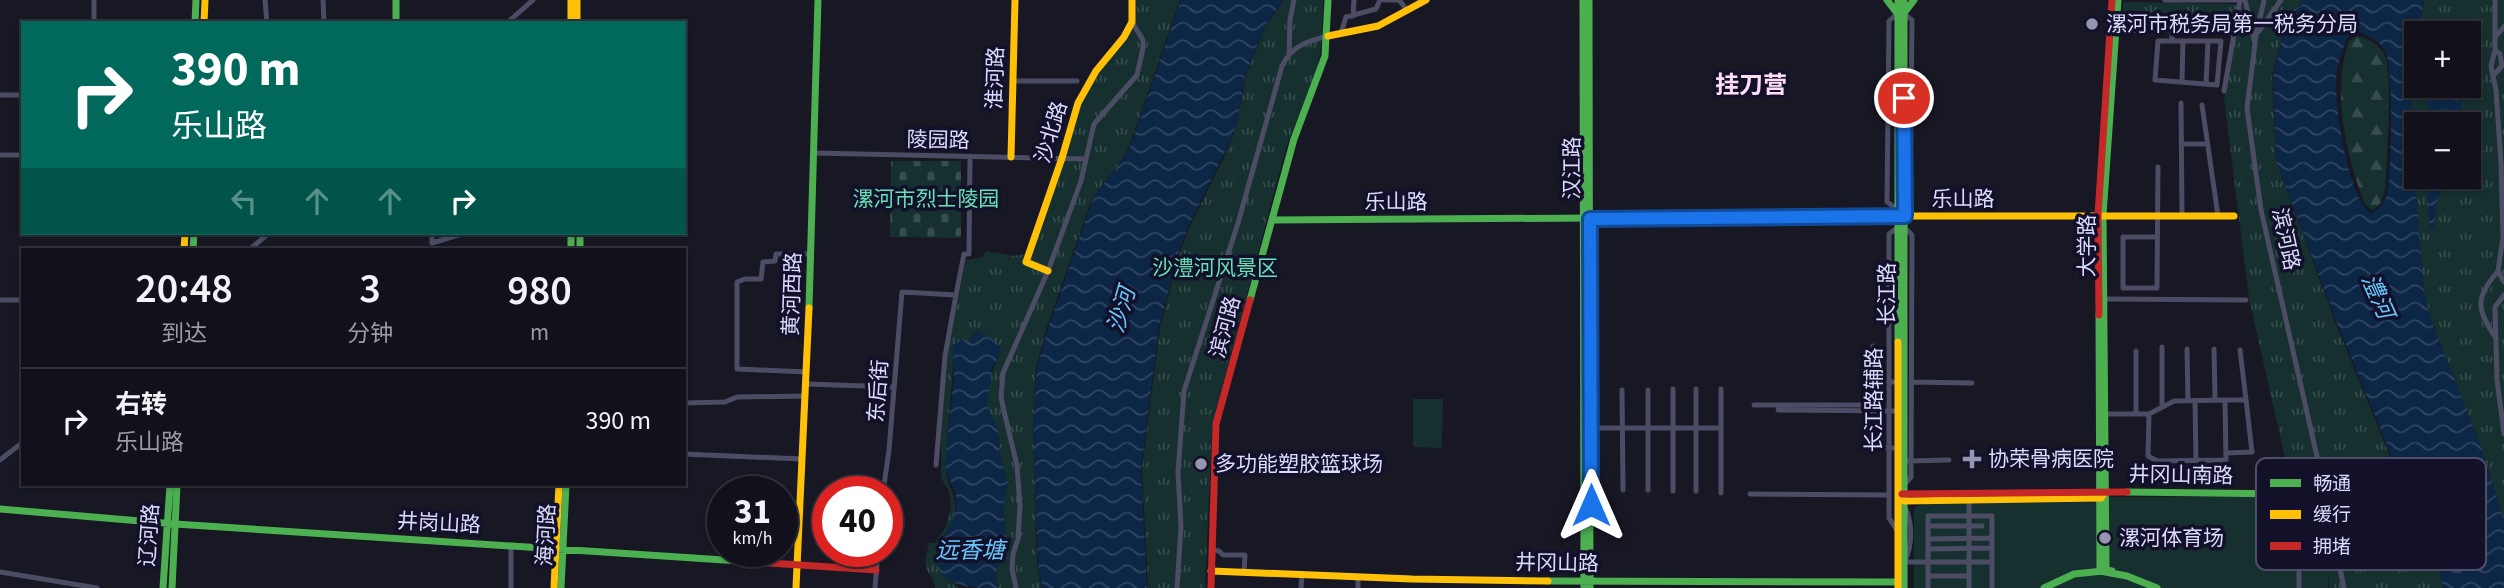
<!DOCTYPE html>
<html lang="zh">
<meta charset="utf-8">
<style>
:root{--surface:#12111b;--page:#1b1a24;--text:#f1f3f6;--muted:#9c9da3;--line:#31313a}
body{margin:0;font-family:"Source Sans 3","Noto Sans SC",sans-serif;background:var(--page);color:var(--text);height:100vh;display:flex;flex-direction:column;font-size:26px;white-space:nowrap}
*{box-sizing:border-box;margin:0}
p{font-size:23px;color:var(--muted)}
.icon{flex:none;width:38px;height:38px;fill:none;stroke:currentColor;stroke-width:2;stroke-linecap:round;stroke-linejoin:round}
.map{position:relative;flex:1;overflow:hidden}
.side{position:absolute;left:21px;top:248px;width:665px;height:238px;display:flex;flex-direction:column;background:var(--surface);border-radius:0px;box-shadow:0 2px 5px #0004,0 0 0 2px var(--line)}
.side>*{flex:none}
.top-card{position:absolute;left:21px;top:21px;width:665px;height:214px;border-radius:0px;box-shadow:0 2px 5px #0004,0 0 0 2px var(--line);background:#00695c;color:#fff;overflow:hidden}
.buttons{position:absolute;left:2404px;top:21px;display:grid;gap:14px}
.buttons a{display:grid;place-items:center;width:77px;height:77px;border-radius:0px;background:var(--surface);box-shadow:0 2px 5px #0004,0 0 0 2px var(--line);font-size:35px}
.speed{position:absolute;left:707px;top:476px;display:flex;gap:14px;font-size:35px;font-weight:700;text-align:center}
.speed>*{display:grid;place-content:center;width:91px;height:91px;border-radius:50%;background:var(--surface);box-shadow:0 2px 5px #0004,0 0 0 2px var(--line);line-height:1}
.speed small{font-size:18px;font-weight:400}
.speed .limit{border:10px solid #d22;background:#fff;color:#111}
.pin{position:absolute;display:grid;place-items:center;width:60px;height:60px;color:#fff;margin:-30px;border:4px solid #fff;border-radius:50%;box-shadow:0 2px 7px #0007}
.me{position:absolute;width:77px;margin:-38px;rotate:0deg;stroke-linejoin:round;filter:drop-shadow(0 0 5px #0008)}
.turn{display:flex;align-items:center;gap:24px;height:147px;padding:0 35px;font-size:32px}
.turn .icon{width:91px;height:91px;stroke-width:2.5}
.turn b{display:block;font-size:49px;line-height:60px}
.lanes{display:flex;align-items:center;height:66px;padding:0 35px;background:#0003;justify-content:center;gap:35px;direction:ltr}
.lanes .off{opacity:.35}
.eta{display:flex;justify-content:space-evenly;align-items:center;height:119px;text-align:center}
.eta b{font-size:42px;font-weight:600;line-height:49px}
ul{padding:0;list-style:none}
li{display:flex;align-items:center;gap:21px;height:105px;padding:0 35px;border-top:2px solid var(--line)}
li div{flex:1}
li b{display:block;font-size:26px}
li em{font-style:normal}
.map>svg:first-child{display:block}
</style>
<div class="map">
<svg width="2504" height="588" viewBox="0 0 2504 588">
<defs>
<pattern id="grass-tufts" width="24" height="20" patternUnits="userSpaceOnUse" patternTransform="scale(1.75)"><rect width="24" height="20" fill="#15302e"/><path d="M3 7l-1-3M5 7V3M7 7l1-3M15 17l-1-3M17 17v-4M19 17l1-3" fill="none" stroke="#364d4d"/></pattern>
<pattern id="forest-firs" width="22" height="20" patternUnits="userSpaceOnUse" patternTransform="scale(1.75)"><rect width="22" height="20" fill="#15302e"/><path d="M5 1l3.5 6h-7zM16 11l3.5 6h-7z" fill="#364d4d"/></pattern>
<pattern id="cemetery-stones" width="16" height="16" patternUnits="userSpaceOnUse" patternTransform="scale(1.75)"><rect width="16" height="16" fill="#15302e"/><path d="M2 7V4a2 2 0 0 1 4 0v3zM10 15v-3a2 2 0 0 1 4 0v3z" fill="#364d4d"/></pattern>
<pattern id="water-waves" width="16" height="10" patternUnits="userSpaceOnUse" patternTransform="scale(1.75)"><rect width="16" height="10" fill="#0c2646"/><path d="M0 5q4-4 8 0t8 0" fill="none" stroke="#2f4562"/></pattern>
</defs>
<rect width="100%" height="100%" fill="#181724"/>
<!-- grass -->
<path fill="url(#grass-tufts)" fill-rule="evenodd" d="M1135,0H1180L1129,147C1119,169 1101,182 1090,204L1046,330L1036,368L1033,423L1037,564L1041,588H998L996,575L1001,541L1006,538L1003,508L1008,483L1000,456L999,438L995,422L990,415L987,404L991,376L999,355L973,333L969,341L953,345C954,387 946,428 946,470C946,486 957,493 955,512C954,522 946,532 941,541L954,585L959,588H935C935,579 928,575 926,567C924,560 928,550 929,543H935L946,526L951,507L949,491L941,478V425L948,348L966,260L983,257L986,251L1014,256L1032,253L1074,120L1090,86L1130,33Z
M1284,0H1323L1322,41L1317,68L1286,148L1212,426L1205,588H1148L1142,469L1160,327L1180,252L1190,226L1228,149L1237,124L1246,75L1265,27Z
M2247,0H2301L2300,6L2289,11L2272,76L2276,161L2334,319L2401,483L2436,554L2443,588H2329L2328,570L2299,571L2296,566V509C2286,498 2280,486 2288,472L2249,298L2224,98L2241,7Z
M2424,0H2504V519L2481,447L2433,325L2424,293L2420,259L2411,124L2413,62L2417,36V86H2469V33H2417ZM2417,124H2469V177H2417Z
M2125,2L2235,4L2237,8L2232,29L2122,28L2123,4Z"/>
<!-- forest -->
<path fill="url(#forest-firs)" d="M2357,36C2367,38 2379,44 2384,54C2394,75 2386,158 2386,186C2383,196 2382,206 2372,210L2365,205C2346,154 2331,93 2349,41Z"/>
<!-- cemetery -->
<path fill="url(#cemetery-stones)" d="M891,161H961V238L890,237Z"/>
<!-- pitch -->
<path fill="#15302e" d="M1413,399H1443L1442,448L1413,447Z
M1194,453H1208V475H1193Z
M2108,497H2285L2295,509V566L2299,571H2328V588H1914V509L1922,503Z"/>
<!-- water -->
<path fill="url(#water-waves)" fill-rule="evenodd" d="M1181,0H1283L1265,26L1245,75L1237,124L1227,148L1189,225L1179,251L1159,327L1141,470L1147,588H1042L1038,565L1033,422L1037,368L1047,331L1091,204C1102,181 1120,169 1130,147Z
M2301,0H2424L2412,61L2411,124L2424,293L2433,325L2481,447L2504,520V588H2443L2436,554L2402,482L2335,318L2276,161L2273,76L2289,11L2301,6ZM2359,32C2370,37 2379,40 2385,51C2394,65 2392,181 2386,198C2382,206 2379,209 2371,213C2348,199 2335,107 2336,80C2337,64 2341,53 2347,38Z
M2424,86H2460L2463,124H2431Z
M2425,177H2445L2436,206L2434,228H2430Z
M976,331L991,338L1002,349L993,367L987,404L998,430L1000,456L1008,483L1003,508L1006,538L1001,541L996,575L998,588C978,588 949,588 940,571C929,543 960,526 956,499C955,486 946,477 945,463L954,378L953,345L963,339L969,341Z"/>
<g fill="none" stroke-linecap="round" stroke-linejoin="round">
<!-- street -->
<path stroke="#4c4d65" stroke-width="5" d="M94,0V23
M265,0L267,23
M323,0L324,23
M1384,0H1399L1407,10
M2165,0H2243
M2245,0L2255,44L2247,108L2261,210L2323,483C2336,488 2337,498 2327,506L2344,588
M2495,0V50L2491,66L2496,90L2501,163L2503,237L2498,271L2504,282
M1904,14L1912,20L1910,199L1905,209
M1353,16L1354,0
M507,23L533,0
M2116,30H2172V41H2158L2155,80L2217,85L2221,41H2172
M2259,31L2281,0
M1341,33L1346,17L1376,9L1380,0
M2495,37L2504,27
M2255,41L2264,0
M1289,55L1290,20L1294,0
M2493,76L2502,66L2500,54L2495,50
M1013,81H1077
M2182,82L2183,41
M2206,84L2208,41
M2224,91L2240,0
M0,95H23
M2181,103L2182,215
M2202,105L2218,216
M2182,144H2206
M814,153L1085,159
M0,155H23
M1897,209L1887,202L1889,21L1898,13
M432,233V243L465,233
M2157,237H2123V288H2157L2158,167
M249,250L269,233
M2504,295L2495,307L2497,380L2504,434
M2104,299L2246,300
M0,300H23
M2496,338C2476,309 2475,298 2498,271
M2162,347V407
M2187,349L2188,401
M2214,349L2215,400
M2240,350L2246,400
M2136,351V414
M807,372L737,369V282L745,279H761L763,262L775,261L776,254H811
M1873,382H1898
M1911,382L1972,383
M807,384L894,387
M1696,389V491
M1721,389V493
M1622,390L1623,490
M2225,400H2246L2252,452L2226,453
M2195,401L2196,461
M684,403L725,402L737,397L806,396
M1754,405H1873V346
M1778,410L1898,411
M1870,411V447L1893,448
M2104,414H2149L2174,401L2225,400L2226,460L2157,461L2148,456L2149,414
M1591,428H1721
M684,454L802,459
M0,460L23,442
M2062,460H2101
M2304,460L2297,462V500L2311,567
M1908,461L1949,460
M936,465L945,356L956,295
M1904,485L1911,477L1912,235L1905,228
M1648,490V390
M1673,491V389
M883,492L889,450L902,292L956,295L964,254H969L970,156
M1750,494L1889,495
M1904,505C1913,522 1913,546 1904,562H1992
M1928,526H1982
M1897,530L1889,518V234L1897,228
M2304,534L2318,531L2322,535
M1928,539L1992,538
M1928,549L1992,548
M1212,550L1219,551L1223,555H1245L1244,573
M0,572L97,588
M2299,573V588
M1928,576H1969
M511,588V546
M875,588L878,551
M1016,588L1012,569L1013,554L1018,539L1020,506L1017,466L1001,398L1003,373L1048,271L1081,181L1094,124L1137,75L1143,48V40L1132,22
M1177,588L1181,527L1178,472L1184,391L1238,223L1282,66C1291,46 1308,41 1328,36
M1301,588L1302,575
M1358,588V577
M1928,588V516H1992V588
M1969,588V500"/>
<!-- fast -->
<path stroke="#4caf50" stroke-width="7" d="M396,0V23
M1583,0L1584,588
M1589,0L1590,588
M1887,0L1897,13
M1898,0V342
M1904,0V588
M1904,13L1914,0
M195,23L196,0
M1272,220L1894,216
M571,233V250
M580,233V250
M193,250L194,233
M1250,300L1294,139L1325,56L1328,0
M809,308L818,0
M2099,315L2100,571L2127,576L2157,588
M2127,492L2297,494
M0,509L175,524L739,561
M2112,571L2106,570L2103,215L2118,0
M1548,581L1904,582
M163,588L170,485
M172,588L177,485
M561,588L566,485
M2044,588L2074,574L2103,571"/>
<!-- slow -->
<path stroke="#ffc107" stroke-width="7" d="M571,0V23
M577,0V23
M204,23L205,0
M1328,36L1378,26L1426,0
M1011,157L1015,0
M1894,216H2234
M184,250L185,233
M1048,271L1026,262L1062,158L1078,103L1096,71L1124,37L1132,22V0
M1898,342V588
M1900,498L1904,501L2101,498L2103,495
M1211,571L1412,579L1548,581
M554,588L559,485
M796,588L809,308"/>
<!-- jam -->
<path stroke="#c62828" stroke-width="7" d="M2099,315L2098,215L2112,0
M1902,494L2127,492
M739,561L876,570
M1211,588L1216,424L1250,300"/>
</g>
<g fill="none" stroke-linecap="round" stroke-linejoin="round">
<!-- route casing -->
<g stroke="#114b97" stroke-width="18">
<path id="route" d="M1591,505L1590,219L1905,216L1904,98"/>
</g>
<!-- route -->
<use href="#route" stroke="#1a73e8" stroke-width="12"/>
</g>
<!-- markers -->
<g fill="#9796b2" stroke="#13112a" stroke-width="2.5">
<circle cx="2092" cy="24" r="7"/>
<path d="M1968.5 448.5h7v7h7v7h-7v7h-7v-7h-7v-7h7z"/>
<circle cx="1201" cy="464" r="7"/>
<circle cx="2105" cy="538" r="7"/>
</g>
<g text-anchor="middle" stroke-width="7" stroke-linejoin="round" paint-order="stroke">
<!-- poi labels -->
<g font-size="21" fill="#dbdaff" stroke="#13112a" text-anchor="start">
<text x="2106" y="31">漯河市税务局第一税务分局</text>
<text x="1988" y="466">协荣骨病医院</text>
<text x="1215" y="471">多功能塑胶篮球场</text>
<text x="2119" y="545">漯河体育场</text>
</g>
<!-- street labels -->
<g font-size="21" fill="#dbdaff" stroke="#13112a">
<text transform="translate(995 78) rotate(-88)" y="7">淮河路</text>
<text transform="translate(1051 132) rotate(-73)" y="7">沙北路</text>
<text transform="translate(938 140) rotate(1)" y="7">陵园路</text>
<text transform="translate(1572 168) rotate(-90)" y="7">汉江路</text>
<text x="1963" y="206">乐山路</text>
<text x="1396" y="209">乐山路</text>
<text transform="translate(2286 239) rotate(78)" y="7">滨河路</text>
<text transform="translate(2087 246) rotate(-90)" y="7">大学路</text>
<text transform="translate(792 294) rotate(-88)" y="7">黄河西路</text>
<text transform="translate(1887 294) rotate(-90)" y="7">长江路</text>
<text transform="translate(1225 327) rotate(-75)" y="7">滨河路</text>
<text transform="translate(878 391) rotate(-86)" y="7">东后街</text>
<text transform="translate(1874 400) rotate(-90)" y="7">长江路辅路</text>
<text transform="translate(2181 475) rotate(1)" y="7">井冈山南路</text>
<text transform="translate(439 523) rotate(3)" y="7">井岗山路</text>
<text transform="translate(149 535) rotate(-86)" y="7">辽河路</text>
<text transform="translate(546 535) rotate(-87)" y="7">海河路</text>
<text transform="translate(1557 563) rotate(1)" y="7">井冈山路</text>
</g>
<!-- park labels -->
<g font-size="21" fill="#65e1b7" stroke="#13112a">
<text x="926" y="206">漯河市烈士陵园</text>
<text x="1215" y="275">沙澧河风景区</text>
</g>
<!-- water labels -->
<g font-size="23" font-style="italic" fill="#69c6fe" stroke="#13112a">
<text transform="translate(2378 296) rotate(66)" y="8">澧河</text>
<text transform="translate(1121 310) rotate(-74)" y="8">沙河</text>
<text x="970" y="558">远香塘</text>
</g>
<!-- quarter labels -->
<g font-size="24" font-weight="bold" fill="#ffdcf5" stroke="#13112a">
<text x="1751" y="93">挂刀营</text>
</g>
</g>
<!-- legend -->
<rect x="2256" y="458" width="230" height="112" rx="10" fill="#13112a" stroke="#4f4d6a" stroke-width="2"/>
<rect x="2270" y="479" width="31" height="8" fill="#4caf50"/>
<rect x="2270" y="510" width="31" height="9" fill="#ffc107"/>
<rect x="2270" y="542" width="31" height="8" fill="#c62828"/>
<g font-size="19" fill="#dbdaff">
<text x="2313" y="490">畅通</text>
<text x="2313" y="521">缓行</text>
<text x="2313" y="553">拥堵</text>
</g>
</svg>
<div class="buttons">
<a>+</a>
<a>−</a>
</div>
<div class="speed"><div>31<small>km/h</small></div><div class="limit">40</div></div>
<div class="pin" style="left:1904px;top:98px;background:#d93025"><svg class="icon" aria-label="arrive" viewBox="0 0 24 24"><path d="M6 21V4h12l-3 4 3 4H6"/></svg></div>
<svg class="me" style="left:1591px;top:505px" viewBox="-20 -20 40 40"><path d="M0-17L14 15 0 8-14 15z" fill="#1a73e8" stroke="#fff" stroke-width="4"/></svg>
<div class="top-card">
<div class="turn"><svg class="icon" aria-label="right" viewBox="0 0 24 24"><path d="M7 20v-9h11M14 6l5 5-5 5"/></svg><div><b>390 m</b>乐山路</div></div>
<div class="lanes"><svg class="icon off" aria-label="left" viewBox="0 0 24 24"><path d="M17 20v-9H6M10 6l-5 5 5 5"/></svg><svg class="icon off" aria-label="ahead" viewBox="0 0 24 24"><path d="M12 20V5M6 11l6-6 6 6"/></svg><svg class="icon off" aria-label="ahead" viewBox="0 0 24 24"><path d="M12 20V5M6 11l6-6 6 6"/></svg><svg class="icon" aria-label="right" viewBox="0 0 24 24"><path d="M7 20v-9h11M14 6l5 5-5 5"/></svg></div>
</div>
<section class="side">
<div class="eta">
<div><b>20:48</b><p>到达</p></div>
<div><b>3</b><p>分钟</p></div>
<div><b>980</b><p>m</p></div>
</div>
<ul>
<li><svg class="icon" aria-label="right" viewBox="0 0 24 24"><path d="M7 20v-9h11M14 6l5 5-5 5"/></svg><div><b>右转</b><p>乐山路</p></div><em>390 m</em></li>
</ul>
</section>
</div>
